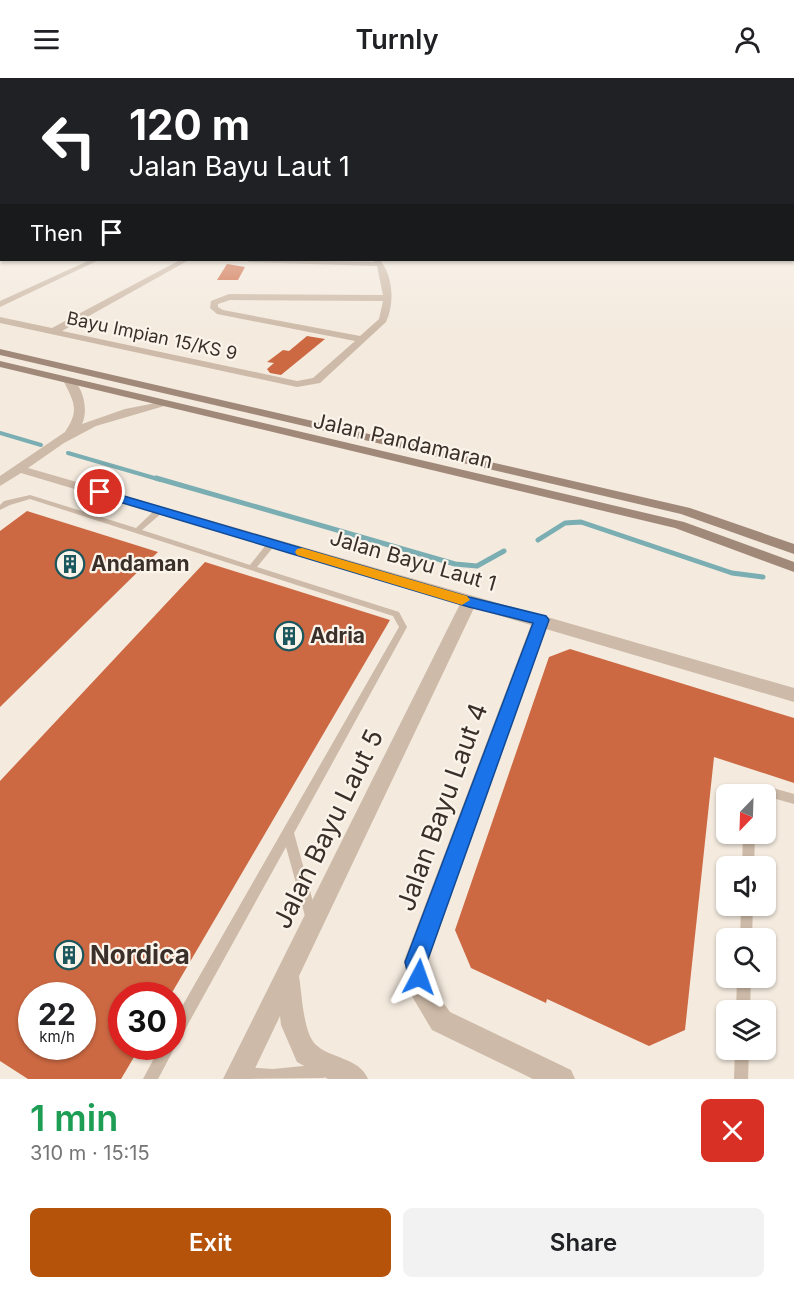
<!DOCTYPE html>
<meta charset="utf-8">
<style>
:root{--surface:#fff;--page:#f2f2f2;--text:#202124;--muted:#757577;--accent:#b45309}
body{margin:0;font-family:Inter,sans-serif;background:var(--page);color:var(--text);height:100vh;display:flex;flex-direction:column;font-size:22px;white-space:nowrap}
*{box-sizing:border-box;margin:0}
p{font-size:20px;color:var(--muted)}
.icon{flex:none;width:33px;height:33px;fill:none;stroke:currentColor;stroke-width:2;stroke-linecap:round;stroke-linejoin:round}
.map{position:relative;height:1001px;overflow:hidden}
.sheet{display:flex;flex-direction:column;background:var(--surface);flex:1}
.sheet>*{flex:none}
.banner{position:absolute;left:0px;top:0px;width:795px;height:183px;box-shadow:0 2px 4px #0004;background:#202124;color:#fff;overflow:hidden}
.needle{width:39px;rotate:203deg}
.fabs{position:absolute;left:716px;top:706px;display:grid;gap:12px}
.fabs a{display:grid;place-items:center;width:60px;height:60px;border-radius:9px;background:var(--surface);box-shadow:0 2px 4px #0004;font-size:30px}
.speed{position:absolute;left:18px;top:904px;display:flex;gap:12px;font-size:30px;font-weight:700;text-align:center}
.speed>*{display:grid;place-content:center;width:78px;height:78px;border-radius:50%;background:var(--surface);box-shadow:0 2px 4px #0004;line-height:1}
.speed small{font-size:15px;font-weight:400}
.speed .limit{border:9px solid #d22;background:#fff;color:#111}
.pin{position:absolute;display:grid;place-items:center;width:51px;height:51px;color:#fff;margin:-26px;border:3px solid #fff;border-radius:50%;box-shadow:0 2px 6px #0007}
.me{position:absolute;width:66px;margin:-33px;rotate:4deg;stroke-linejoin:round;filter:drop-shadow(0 0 4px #0008)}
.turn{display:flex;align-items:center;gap:21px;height:126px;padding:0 30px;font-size:27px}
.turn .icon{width:78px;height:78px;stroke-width:2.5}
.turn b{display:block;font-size:42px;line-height:51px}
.then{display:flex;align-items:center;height:57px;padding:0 30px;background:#0003;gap:12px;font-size:22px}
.round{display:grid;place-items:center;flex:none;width:63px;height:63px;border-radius:9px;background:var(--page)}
.summary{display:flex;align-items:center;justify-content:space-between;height:102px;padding:0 30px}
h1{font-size:36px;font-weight:600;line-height:45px;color:#1e9e55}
.cta{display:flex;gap:12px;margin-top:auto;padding:12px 30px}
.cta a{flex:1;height:69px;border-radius:9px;background:var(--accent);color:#fff;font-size:24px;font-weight:600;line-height:69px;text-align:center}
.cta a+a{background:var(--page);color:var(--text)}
header{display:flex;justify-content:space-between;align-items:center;height:78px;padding:0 30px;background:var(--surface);font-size:27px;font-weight:600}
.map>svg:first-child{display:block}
</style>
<header><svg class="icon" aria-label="menu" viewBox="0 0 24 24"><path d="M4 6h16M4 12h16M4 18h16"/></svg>Turnly<svg class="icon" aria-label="person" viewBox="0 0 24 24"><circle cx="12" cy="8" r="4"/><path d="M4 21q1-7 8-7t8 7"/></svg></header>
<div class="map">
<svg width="794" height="1001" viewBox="0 0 794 1001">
<rect width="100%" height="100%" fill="#f4eade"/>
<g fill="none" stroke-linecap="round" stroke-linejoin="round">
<!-- stream-far1 -->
<path stroke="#7baeb3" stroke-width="4" d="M0,355L41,367
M68,375L161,402"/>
<!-- stream -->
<path stroke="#7baeb3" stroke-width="5" d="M156,400L455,486L477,488L504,473
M538,462L565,445L581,444L732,495L763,499"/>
</g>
<!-- building -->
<path fill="#cc6943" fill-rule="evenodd" d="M227,186L245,189L238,202H217Z
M307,258L325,261L281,297L270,295L267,291L274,285L267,284L283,272L289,273Z
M27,433L158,474L0,629V453Z
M205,484L390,542L170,918H122V969H140L121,1001H28L0,983V703ZM32,918H82V969H32Z
M570,571L794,640V705L714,679L685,952L649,968L547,921L546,925L471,890L455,852L549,579Z"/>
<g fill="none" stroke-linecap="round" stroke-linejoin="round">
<!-- lane -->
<path fill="#cdbaa8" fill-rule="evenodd" d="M30,417L136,450L157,430H163L164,432L163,434L142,452L250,487L269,463H275L276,465L275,467L257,489L399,534L407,549L294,755L317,838L315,842L311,844L307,842L305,838L286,769L177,966L174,967L175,969L158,1001H143L160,969H172V946L399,549L393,538L30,421L10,427L0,432V427L4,423Z
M769,709L794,716V726L769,719L765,720V717H751L753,713Z
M743,756H755L754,789H742Z
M741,828H753L752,861H740Z
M737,900H751L750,933H736Z
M735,972H749L748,1001H734Z
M323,986L328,988L330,993L328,998L323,1000L238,1001L236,996L238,991L243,989L273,991Z"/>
<!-- street -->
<path fill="#cdbaa8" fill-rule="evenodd" d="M0,134H2V138H0Z
M90,182H99L0,229V223Z
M180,182H189L62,253L297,303L313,300L355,263L217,236L210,230L211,223L229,216L383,217L377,188L249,184L246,182L374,184V182H380C393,198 395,225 386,244L320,305L297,309L0,245V239L52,250ZM230,222L383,223L379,241L360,258L223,232L218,229V226Z
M68,299C83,305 89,332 82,346L125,331L166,323L171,326L96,348L64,365L28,390L794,610V624L546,551L428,883L433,910L450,934L571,992L575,1001H533L432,952L410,915L404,883L531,547L474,530L299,898C302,916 303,953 315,966C330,981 359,979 368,1001H328L297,984L281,947L280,938L250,1001H223L460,526L21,395L0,408V398L65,354C80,332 74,324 63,302Z"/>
<!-- secondary -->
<path fill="#a1897a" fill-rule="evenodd" d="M0,271L690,430L794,466V476L681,436L0,277Z
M0,283L684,444L794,484V494L675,450L0,289Z"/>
</g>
<!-- sky -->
<linearGradient id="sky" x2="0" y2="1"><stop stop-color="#7cb2d3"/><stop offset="0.45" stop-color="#faf6f0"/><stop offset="1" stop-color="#faf6f0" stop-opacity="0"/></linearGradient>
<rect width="794" height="255" fill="url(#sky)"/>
<!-- route -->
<path fill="#1a73e8" stroke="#114b97" stroke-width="1.5" d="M100,411L469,519L546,538L549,542L427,884L430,899L427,907L419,910L411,907L405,884L533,545L469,529L96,417V412Z"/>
<!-- slow -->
<path fill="#f59e0b" d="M302,470L467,518L470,522L462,527L297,477L295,474L297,471Z"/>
<!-- icons -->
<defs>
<g id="building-ring" transform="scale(1.5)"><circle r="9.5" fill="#fbf4eb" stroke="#1c575e" stroke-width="1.5"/><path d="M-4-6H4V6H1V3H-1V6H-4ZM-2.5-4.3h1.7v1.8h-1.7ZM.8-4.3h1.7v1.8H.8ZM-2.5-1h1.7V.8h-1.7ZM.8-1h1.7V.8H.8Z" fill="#1c575e"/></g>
</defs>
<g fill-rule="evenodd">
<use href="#building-ring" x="70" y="486"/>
<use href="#building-ring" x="289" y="558"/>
<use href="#building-ring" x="69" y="877"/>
</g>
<g text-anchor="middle" stroke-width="4.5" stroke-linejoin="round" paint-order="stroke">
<!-- far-street labels -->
<g font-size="18" fill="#3a2f29" stroke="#fbf4eb">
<text transform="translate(152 258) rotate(12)" y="6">Bayu Impian 15/KS 9</text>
</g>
<!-- street labels -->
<g font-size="21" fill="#3a2f29" stroke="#fbf4eb">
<text transform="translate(403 363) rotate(13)" y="7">Jalan Pandamaran</text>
<text transform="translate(413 483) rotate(16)" y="7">Jalan Bayu Laut 1</text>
</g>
<!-- poi labels -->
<g font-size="21" font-weight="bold" fill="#3a2f29" stroke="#fbf4eb" text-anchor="start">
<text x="91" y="493">Andaman</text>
<text x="310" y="565">Adria</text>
</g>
<!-- near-street labels -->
<g font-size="26" fill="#3a2f29" stroke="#fbf4eb">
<text transform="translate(442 729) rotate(-70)" y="9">Jalan Bayu Laut 4</text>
<text transform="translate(328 751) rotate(-64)" y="9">Jalan Bayu Laut 5</text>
</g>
<!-- near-poi labels -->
<g font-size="26" font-weight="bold" fill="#3a2f29" stroke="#fbf4eb" text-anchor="start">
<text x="90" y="886">Nordica</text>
</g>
</g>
</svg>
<div class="fabs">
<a><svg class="needle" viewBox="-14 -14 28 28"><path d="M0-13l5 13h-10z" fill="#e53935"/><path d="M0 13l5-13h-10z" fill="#757577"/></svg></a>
<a><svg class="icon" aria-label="sound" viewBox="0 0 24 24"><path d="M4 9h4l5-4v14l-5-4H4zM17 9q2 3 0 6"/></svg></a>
<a><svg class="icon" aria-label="search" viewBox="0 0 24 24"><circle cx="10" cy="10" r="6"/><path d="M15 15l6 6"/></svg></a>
<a><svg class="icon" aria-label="layers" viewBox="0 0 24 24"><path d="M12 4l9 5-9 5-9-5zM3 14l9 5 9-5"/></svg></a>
</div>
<div class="speed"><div>22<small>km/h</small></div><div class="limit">30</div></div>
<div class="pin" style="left:100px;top:414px;background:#d93025"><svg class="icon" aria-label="arrive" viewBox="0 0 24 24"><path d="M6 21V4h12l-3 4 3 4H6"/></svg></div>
<svg class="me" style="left:419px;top:899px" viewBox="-20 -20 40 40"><path d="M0-17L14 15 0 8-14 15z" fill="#1a73e8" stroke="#fff" stroke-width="4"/></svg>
<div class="banner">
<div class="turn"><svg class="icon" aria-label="left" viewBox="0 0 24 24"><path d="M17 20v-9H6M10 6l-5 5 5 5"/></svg><div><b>120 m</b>Jalan Bayu Laut 1</div></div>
<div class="then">Then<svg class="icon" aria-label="arrive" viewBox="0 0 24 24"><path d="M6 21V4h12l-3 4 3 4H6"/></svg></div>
</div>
</div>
<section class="sheet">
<div class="summary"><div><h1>1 min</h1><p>310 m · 15:15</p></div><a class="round" style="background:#d93025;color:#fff"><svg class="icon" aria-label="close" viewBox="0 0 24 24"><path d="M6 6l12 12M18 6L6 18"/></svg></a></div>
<div class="cta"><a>Exit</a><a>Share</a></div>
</section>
